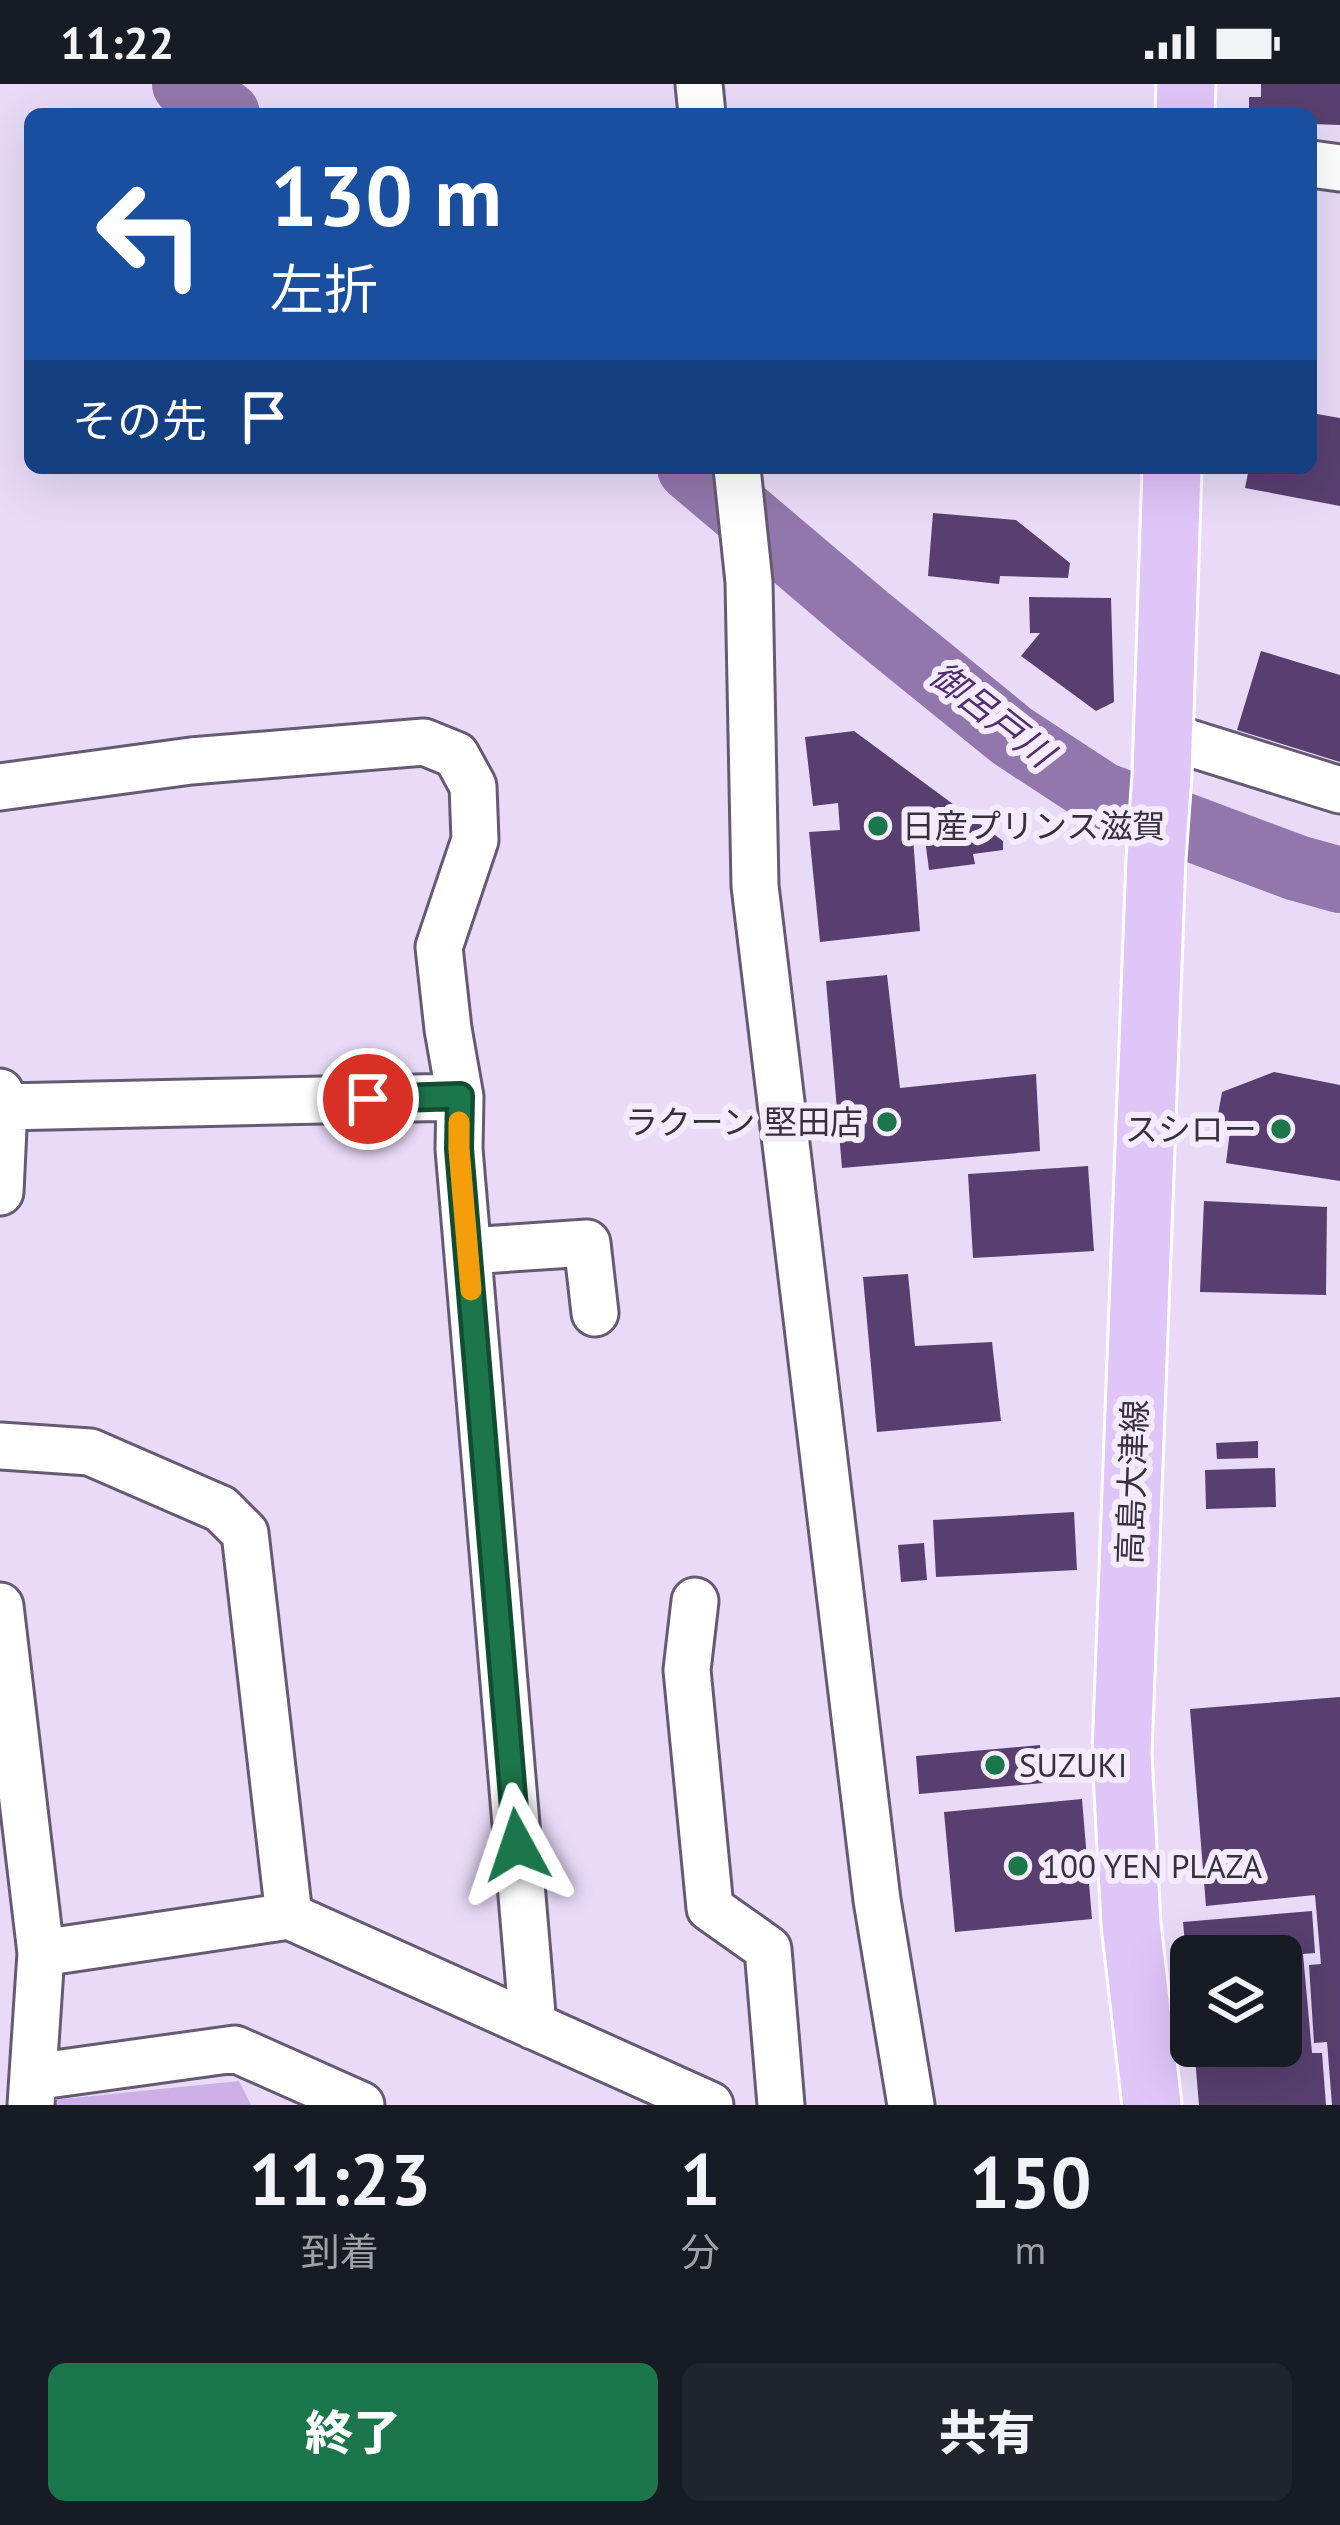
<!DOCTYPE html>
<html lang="ja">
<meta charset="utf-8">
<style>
:root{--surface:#171b24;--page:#20242c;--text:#f1f3f6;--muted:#9ea1a6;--accent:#1b764b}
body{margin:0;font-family:"PT Sans","Noto Sans JP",sans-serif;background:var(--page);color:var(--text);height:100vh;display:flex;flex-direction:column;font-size:45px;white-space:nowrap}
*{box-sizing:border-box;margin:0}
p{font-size:39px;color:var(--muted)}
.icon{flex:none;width:66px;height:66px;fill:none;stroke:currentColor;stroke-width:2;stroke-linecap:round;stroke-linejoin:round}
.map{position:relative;height:2021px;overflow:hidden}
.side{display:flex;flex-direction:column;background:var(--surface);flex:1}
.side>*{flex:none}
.top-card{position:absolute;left:24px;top:24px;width:1293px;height:366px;border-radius:18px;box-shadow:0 12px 48px #0002;background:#1a4fa0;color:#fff;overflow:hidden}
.buttons{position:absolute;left:1170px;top:1851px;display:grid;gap:24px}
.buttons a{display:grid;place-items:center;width:132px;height:132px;border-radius:18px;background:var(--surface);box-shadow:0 12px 48px #0002;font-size:60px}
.pin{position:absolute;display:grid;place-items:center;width:102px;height:102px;color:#fff;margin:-51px;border:6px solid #fff;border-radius:50%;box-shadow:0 3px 12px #0007}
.me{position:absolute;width:132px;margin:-66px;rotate:355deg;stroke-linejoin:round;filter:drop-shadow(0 0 9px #0008)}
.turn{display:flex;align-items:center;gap:42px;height:252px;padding:0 48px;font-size:54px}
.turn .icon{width:156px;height:156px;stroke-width:2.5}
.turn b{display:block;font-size:84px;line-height:102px}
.then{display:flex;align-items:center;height:114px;padding:0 48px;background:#0003;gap:24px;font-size:45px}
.eta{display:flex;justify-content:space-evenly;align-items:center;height:204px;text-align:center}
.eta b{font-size:72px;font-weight:800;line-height:84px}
.action{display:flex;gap:24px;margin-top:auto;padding:24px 48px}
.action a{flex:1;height:138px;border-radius:18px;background:var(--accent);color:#fff;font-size:48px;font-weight:800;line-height:138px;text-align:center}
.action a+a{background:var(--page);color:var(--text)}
.status{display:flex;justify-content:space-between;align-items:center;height:84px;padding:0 60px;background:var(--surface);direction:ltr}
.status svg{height:33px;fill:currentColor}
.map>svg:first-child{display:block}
</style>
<div class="status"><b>11:22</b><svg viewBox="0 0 49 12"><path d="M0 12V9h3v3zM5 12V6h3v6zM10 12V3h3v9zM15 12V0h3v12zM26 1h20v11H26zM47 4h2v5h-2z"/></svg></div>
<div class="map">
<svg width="1340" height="2021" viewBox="0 0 1340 2021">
<rect width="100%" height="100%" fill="#e9dbf8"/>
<!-- green -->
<path fill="#cbb1e6" d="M239,1997L251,2021H51L53,2016Z"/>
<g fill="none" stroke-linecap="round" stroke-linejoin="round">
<!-- river -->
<path stroke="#9277ac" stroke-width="66" d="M185,0L227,30
M690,384L868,535L1012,652L1102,711L1297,784L1340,796"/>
</g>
<!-- building -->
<path fill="#583f6f" d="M1261,0H1340V41L1311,40V30H1249V13H1261Z
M1311,329L1340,334V422L1245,404L1249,384H1311Z
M933,429L1016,436L1070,479L1068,494L1000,492L999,500L928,492Z
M1029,513L1111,514L1114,618L1096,627L1021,572L1040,549H1030Z
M1261,567L1340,591V678L1237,646Z
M854,647L1003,757V766L973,770L975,780L929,786L923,740H912L920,847L820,858L809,748L840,746L838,719L813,722L805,653Z
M887,891L900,1004L1036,990L1040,1067L842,1084L826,897Z
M1274,988L1340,1001V1097L1226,1079L1230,1047L1216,1042L1222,1008Z
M1088,1082L1094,1167L973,1174L968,1090Z
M1204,1117L1327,1123L1326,1211L1200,1208Z
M908,1190L915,1262L992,1258L1001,1337L877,1348L863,1193Z
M1258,1357V1374L1217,1375L1216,1359Z
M1275,1384L1276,1423L1206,1425L1205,1386Z
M1074,1428L1077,1486L936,1493L933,1436Z
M924,1459L927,1496L901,1498L898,1461Z
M1340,1613V2021H1332L1327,1958L1314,1959L1309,1881L1321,1880L1315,1811L1206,1822L1190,1625Z
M1040,1661L1043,1699L919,1710L916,1672Z
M1082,1715L1092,1835L955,1848L944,1728Z
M1312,1827L1315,1869L1303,1870L1312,1969H1322L1326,2021H1199L1194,1962H1281V1872H1191V1891H1188L1183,1838Z"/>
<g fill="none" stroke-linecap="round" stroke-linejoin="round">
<!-- minor casing -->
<g stroke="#665a73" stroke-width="51">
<path id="minor" d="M699,0L702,30
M1311,80L1340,84
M737,384L749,498L755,802L877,1816L911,2021
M1164,651L1340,706
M0,703L191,677L424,658L456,671L473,702L475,756L439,863L448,945L460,1013L459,1065L533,1942
M0,1008L4,1023L0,1108
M4,1023L460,1013
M468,1167L587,1159L595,1229
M0,1362L90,1368L221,1425L245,1449L289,1832
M695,1517L687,1586L710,1824L768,1865L781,2021
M0,1522L41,1869L31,2021
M41,1869L289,1832L710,2021
M33,1993L235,1965L361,2021"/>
</g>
<!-- major casing -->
<g stroke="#fff" stroke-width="63">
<path id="major" d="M1185,30L1186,0
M1152,2021L1131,1840L1122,1670L1156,775L1162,691L1172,384"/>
</g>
<!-- minor -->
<use href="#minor" stroke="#fff" stroke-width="45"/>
<!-- major -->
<use href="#major" stroke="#e0c5f9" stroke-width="57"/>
</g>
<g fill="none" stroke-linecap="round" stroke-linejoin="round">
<!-- route casing -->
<g stroke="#124d31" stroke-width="30">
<path id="route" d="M368,1015L460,1012L459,1065L517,1761"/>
</g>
<!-- route -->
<use href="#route" stroke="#1b764b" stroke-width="21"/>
<!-- slow -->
<path stroke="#f59e0b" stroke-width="21" d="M459,1038V1065L471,1206"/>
</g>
<!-- markers -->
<g fill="#1b764b" stroke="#f4ebfd" stroke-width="4.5">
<circle cx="878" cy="742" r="12"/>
<circle cx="887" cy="1038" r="12"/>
<circle cx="1281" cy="1045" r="12"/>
<circle cx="995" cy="1681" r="12"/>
<circle cx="1018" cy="1782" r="12"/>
</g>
<g text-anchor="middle" stroke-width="12" stroke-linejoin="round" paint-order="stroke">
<!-- poi labels -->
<g font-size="33" fill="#36313c" stroke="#f4ebfd" text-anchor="start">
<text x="902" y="754">日産プリンス滋賀</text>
<text x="863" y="1050" text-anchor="end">ラクーン 堅田店</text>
<text x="1257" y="1057" text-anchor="end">スシロー</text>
<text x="1019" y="1693">SUZUKI</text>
<text x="1042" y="1794">100 YEN PLAZA</text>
</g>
<!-- street labels -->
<g font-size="33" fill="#36313c" stroke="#f4ebfd">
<text transform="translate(1132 1398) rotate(-88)" y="12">高島大津線</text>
</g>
<!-- water labels -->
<g font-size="36" font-style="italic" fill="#522d6f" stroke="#f4ebfd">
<text transform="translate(992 630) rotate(38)" y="13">御呂戸川</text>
</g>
</g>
</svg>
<div class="buttons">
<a><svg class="icon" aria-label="layers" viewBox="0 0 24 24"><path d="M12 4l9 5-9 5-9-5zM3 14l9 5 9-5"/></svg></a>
</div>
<div class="pin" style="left:368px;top:1015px;background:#d93025"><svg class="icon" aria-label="arrive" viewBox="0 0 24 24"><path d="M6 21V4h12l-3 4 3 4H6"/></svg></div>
<svg class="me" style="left:517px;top:1761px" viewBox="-20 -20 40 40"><path d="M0-17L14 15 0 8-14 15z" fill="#1b764b" stroke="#fff" stroke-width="4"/></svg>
<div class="top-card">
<div class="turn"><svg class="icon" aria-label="left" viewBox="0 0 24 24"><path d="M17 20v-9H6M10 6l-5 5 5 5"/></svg><div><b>130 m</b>左折</div></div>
<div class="then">その先<svg class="icon" aria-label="arrive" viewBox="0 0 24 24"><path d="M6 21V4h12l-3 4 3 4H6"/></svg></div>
</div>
</div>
<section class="side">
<div class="eta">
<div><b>11:23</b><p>到着</p></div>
<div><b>1</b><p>分</p></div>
<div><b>150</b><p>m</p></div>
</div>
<div class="action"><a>終了</a><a>共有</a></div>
</section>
